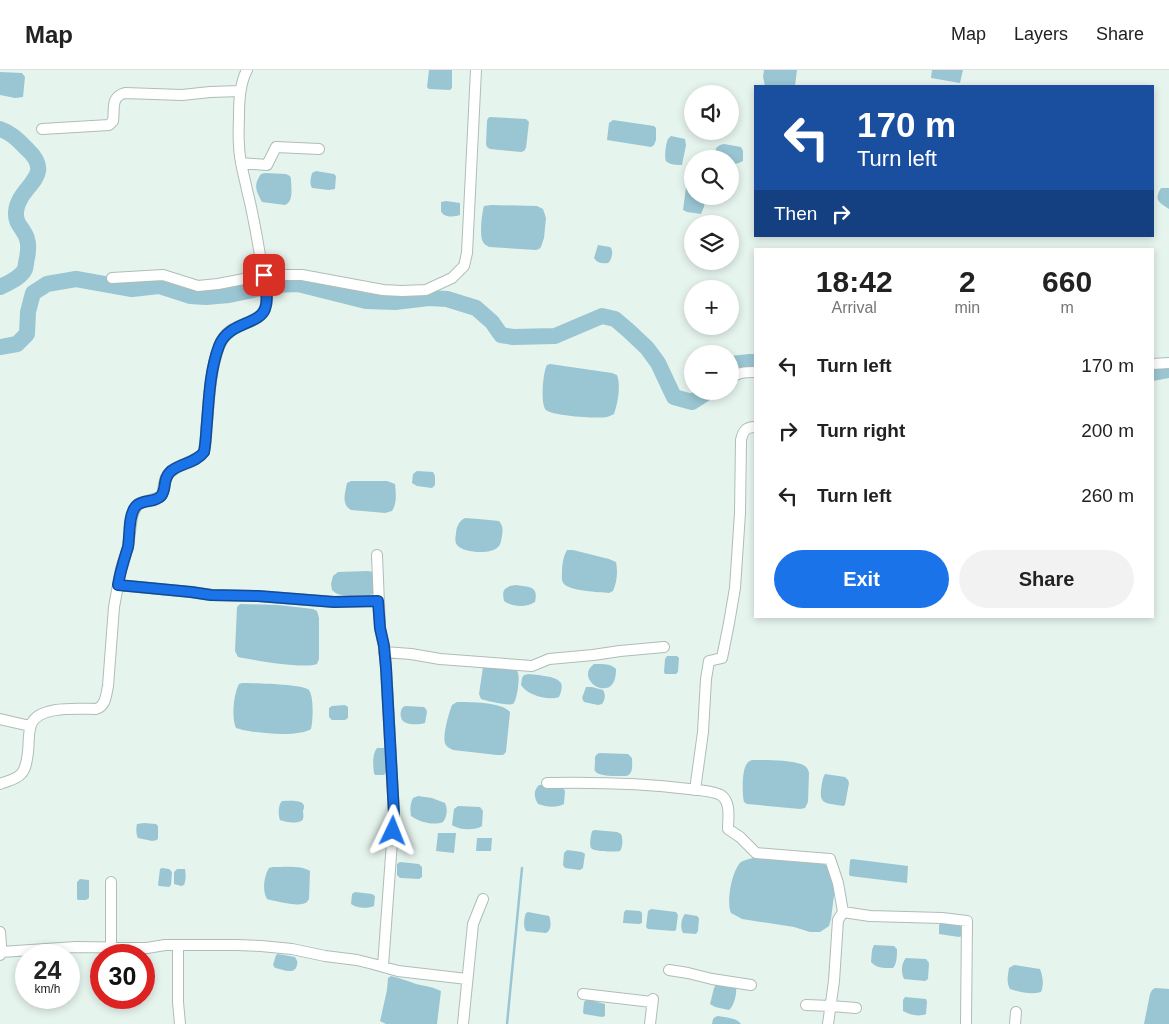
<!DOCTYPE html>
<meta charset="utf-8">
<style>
:root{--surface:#fff;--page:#f2f2f2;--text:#222;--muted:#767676;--line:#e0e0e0;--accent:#1a73e8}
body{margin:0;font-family:Arial,sans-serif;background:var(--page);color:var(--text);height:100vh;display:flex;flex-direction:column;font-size:19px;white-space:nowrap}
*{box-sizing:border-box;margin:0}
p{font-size:16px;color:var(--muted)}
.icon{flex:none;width:28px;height:28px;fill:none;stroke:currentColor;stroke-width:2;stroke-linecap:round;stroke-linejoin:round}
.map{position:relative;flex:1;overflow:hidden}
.drawer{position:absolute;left:754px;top:178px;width:400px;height:370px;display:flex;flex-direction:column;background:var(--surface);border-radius:0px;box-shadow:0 2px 8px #0003}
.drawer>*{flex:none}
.banner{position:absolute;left:754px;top:15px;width:400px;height:152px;border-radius:0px;box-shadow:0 2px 8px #0003;background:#1a4fa0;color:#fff;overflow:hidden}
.tools{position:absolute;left:684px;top:15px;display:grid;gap:10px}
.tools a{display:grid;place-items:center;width:55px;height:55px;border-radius:50%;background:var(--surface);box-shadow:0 2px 8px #0003;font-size:25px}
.speed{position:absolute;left:15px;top:874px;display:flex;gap:10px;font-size:25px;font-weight:700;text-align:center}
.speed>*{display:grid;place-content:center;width:65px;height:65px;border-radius:50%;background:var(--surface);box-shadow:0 2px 8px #0003;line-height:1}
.speed small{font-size:12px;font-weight:400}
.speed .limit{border:8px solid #d22;background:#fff;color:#111}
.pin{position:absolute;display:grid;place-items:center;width:42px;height:42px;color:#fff;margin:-21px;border-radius:10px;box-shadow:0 2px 8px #0006}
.me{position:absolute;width:55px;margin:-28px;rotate:2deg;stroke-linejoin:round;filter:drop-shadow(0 0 4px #0008)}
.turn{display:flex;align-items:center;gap:18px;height:105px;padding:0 20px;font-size:22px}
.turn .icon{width:65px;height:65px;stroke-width:2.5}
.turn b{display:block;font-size:35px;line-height:42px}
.then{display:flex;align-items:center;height:48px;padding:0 20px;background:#0003;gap:10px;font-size:19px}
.eta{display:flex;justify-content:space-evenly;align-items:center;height:85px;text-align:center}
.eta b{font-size:30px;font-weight:800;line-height:35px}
.action{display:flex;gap:10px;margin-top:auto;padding:10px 20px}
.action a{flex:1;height:58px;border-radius:30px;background:var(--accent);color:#fff;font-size:20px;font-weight:800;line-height:58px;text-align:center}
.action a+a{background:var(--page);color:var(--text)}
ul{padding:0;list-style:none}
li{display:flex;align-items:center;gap:15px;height:65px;padding:0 20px}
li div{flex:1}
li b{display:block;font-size:19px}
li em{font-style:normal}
header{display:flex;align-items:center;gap:30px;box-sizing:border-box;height:70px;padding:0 25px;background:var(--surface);border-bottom:1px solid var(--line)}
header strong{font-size:24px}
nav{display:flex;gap:28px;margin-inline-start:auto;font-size:18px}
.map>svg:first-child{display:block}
</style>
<header>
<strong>Map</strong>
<nav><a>Map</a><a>Layers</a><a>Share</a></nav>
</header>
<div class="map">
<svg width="1169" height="954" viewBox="0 0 1169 954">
<rect width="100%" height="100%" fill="#e6f4ee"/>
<!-- water -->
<path fill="#9ac5d3" d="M429,0H452V18L450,20L429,19L427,17Z
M764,0H797L795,16H765L763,7Z
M932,0H963L960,13L931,8Z
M0,2L22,3L25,7L23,27L15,28L0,25Z
M490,47L526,49L529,52L526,78L524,81L521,82L490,79L487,77L486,74L487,51L488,48Z
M613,50L654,56L656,58V70L654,75L651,77L607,70L609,53Z
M671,66L685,69L686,75L682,95C678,95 669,95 666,91C664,88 666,72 668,69C669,68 670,67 671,66Z
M724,74L741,77L743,81V91L739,93L730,95V89H714L716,78L720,75Z
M316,101L334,104L336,106L335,119L329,120L312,118C309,113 311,108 312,103Z
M265,103L286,104L290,106L291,109C291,118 294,131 285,135L262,132C256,121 253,115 261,104Z
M692,107V126H705L704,137L701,144L687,142L683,140L687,110L689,108Z
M1161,118H1169V139C1158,132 1154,130 1161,118Z
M441,132L446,131L460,133V145C455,147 443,148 441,141C441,139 441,134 441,132Z
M491,135L537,136L543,139L546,148L544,168L541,177L539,179L536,180L489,177C486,175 485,175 483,172C479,166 482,142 484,136Z
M598,175L610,177C614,180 612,190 608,193C603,194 597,193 594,188Z
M550,294L612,303L617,305C621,316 618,332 614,344C612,345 610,346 607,347C598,349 553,346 546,340C540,335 543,301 547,295Z
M417,401L433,402L435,406V415L432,418L417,416L412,413L413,404Z
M351,411H387L395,414C396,423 397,434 392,441L385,443L351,440C341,434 345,423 347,413Z
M465,448L479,449L499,451C503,456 503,460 502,466C501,470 501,475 498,477C491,485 463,483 457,475C455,472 455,468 456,464C456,457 459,451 465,448Z
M567,480H573L609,489L616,492C618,502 617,512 613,521L609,523C599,522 570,521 564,514C561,511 562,506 562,503C562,495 563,487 567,480Z
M368,501L373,502L374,521L373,524L370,525C359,525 340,529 332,520L331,514L333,506L338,502Z
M515,515C528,517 539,515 535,532C526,538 512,537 504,531C502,521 503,517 515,515Z
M240,534L278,535L313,539L317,541L319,548V589L317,594C303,599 253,590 238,587L235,581L237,537Z
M667,586H677L679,588L678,602L676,604H665L664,602L665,589Z
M594,594C602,594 610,593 616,599C617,637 572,610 594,594Z
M483,597H513C516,599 517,600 518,603C520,608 517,631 513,634C508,636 487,631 481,629L479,624Z
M529,604C536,605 554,606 559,611C564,614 561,623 559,627C548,631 527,625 521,615L522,608L524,605Z
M242,613C252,613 304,614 309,620C314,627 313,651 311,659C298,668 250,663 236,658C231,647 234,623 239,614Z
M586,617H592L603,620C606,625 605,630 602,634L598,635L584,632L582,628Z
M457,632C470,632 502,632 510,642L506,682L503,685H497L453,680C451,679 447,677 446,675C441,669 449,643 452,635Z
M345,635L348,637V648L345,650H332L329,647V638L332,636Z
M405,636L424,637L426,639L427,642L425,653C419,655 402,656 401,647C400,644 401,641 402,638Z
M377,678H385L387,681L386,702L384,705H375L374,703C373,695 372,684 377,678Z
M599,683L628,684L632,688C632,694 634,704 626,706C620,706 598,707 595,701C594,700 595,694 595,693C595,687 594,686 599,683Z
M752,690C765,690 789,690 801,694C806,696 808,698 809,703L808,732L805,738L800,739L747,734L744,732C742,724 742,702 746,695C748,692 749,691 752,690Z
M825,704L845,707L848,710L849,713L845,735L843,736C830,733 819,736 821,720C822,714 822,709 825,704Z
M539,715H544L563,718L565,721L564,734C557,738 546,737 538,734C534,727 533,721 539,715Z
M418,726L432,728L445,733C448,740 447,746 443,752C434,756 419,752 411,746C410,740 410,734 413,728Z
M282,731C287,731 298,730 302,733C305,735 304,738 303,741C303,743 304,746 303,749C300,755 285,752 280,750C278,745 278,735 282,731Z
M458,736L480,737L483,741L482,756C475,761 459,760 452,755L454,739Z
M144,753L156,754L158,756V768L157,770L152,771L138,768C136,765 136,758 137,754Z
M595,760L617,762L621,764C623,768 623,777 620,781C616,782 594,782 591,778C589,774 591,765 592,761Z
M438,763H456L454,783L436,781Z
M477,768H492L491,781H476Z
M567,780L582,782L585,784L583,798L580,800L565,798L563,795L564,783Z
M753,788L824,794L830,797L835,817L831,849L829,856L820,862H810L794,857L742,849L731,843C726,832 732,800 741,792C744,790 749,789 753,788Z
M852,789L908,796L907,813L850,806L849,804L850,790Z
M400,792L419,794L422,797V807L419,809L400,808L397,805V794Z
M273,797C284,797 301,795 310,801L309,829C308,830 308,831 307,832C301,838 275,831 267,829C262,821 264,806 269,798Z
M162,798L169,799L172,802L171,815L169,817L159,816L158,815L160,799Z
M177,799H185C186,804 186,810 184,815L181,816L174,814V802Z
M80,809L89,810V828L86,830H78L77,829V812Z
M355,822L372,824L375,826L374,836C368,839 356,838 351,834L352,824Z
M651,839L676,842L678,845L676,860L674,861L648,859L646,857L648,841Z
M626,840L640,841L642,843V853L639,854L623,853L624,842Z
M528,842L549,846C551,851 552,860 546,863L526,861C523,857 524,848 526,843Z
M685,844L697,846L699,848L698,861L696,864L683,863C680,858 681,848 685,844Z
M942,852L963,856L962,866L959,867L939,864V855Z
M874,875L894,876L897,879C897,885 897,894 893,898C885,898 877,899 871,892L872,880Z
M278,884L295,887C297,891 298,891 297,895C295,906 282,899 275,898L273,895L276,885Z
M906,888L926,889L929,893L928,909L925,911L904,909C901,903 901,893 906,888Z
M1014,895L1040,899C1043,906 1044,915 1041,922C1031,925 1020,922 1010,919C1006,912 1008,905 1009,898Z
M391,906C400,908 408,911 416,914C425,916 433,917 441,921L437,954H386L380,951L381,947L387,920L388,908Z
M716,914L736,917C737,924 734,936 729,940L715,937L710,934L714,918Z
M1155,918L1169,919V954H1144L1150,924L1152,920Z
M905,927L926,929L927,932L926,944C919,947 910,945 903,941V930Z
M586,930H590L605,934V946L602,947L584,944L583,942L584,932Z
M718,946C726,948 736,947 741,954H712L713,949L715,947Z"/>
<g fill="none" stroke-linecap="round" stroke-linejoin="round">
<!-- stream -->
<path stroke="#9ac5d3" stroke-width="2.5" d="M507,954L522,798"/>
<!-- river -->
<path stroke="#9ac5d3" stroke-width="16" d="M0,59C12,63 19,71 27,79C57,107 18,115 16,142C15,155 24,158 27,169C29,175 28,183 27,188C26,191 26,196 25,199C21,208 8,213 0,217
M0,277L17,274L27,264L28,242L33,223L47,214L76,209L132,219L159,216L190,226L206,227L229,225L276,215L298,214L366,231L395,232L429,228L447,229L476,238L492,252L501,265L513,267L555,266L602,246L615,249L629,261L647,278L658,293L674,327L692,332L709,321
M730,295L731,294L750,292H755
M1152,303L1169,300"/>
<!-- minor casing -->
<g stroke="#afbdb7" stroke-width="12">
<path id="minor" d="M42,59L109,55L113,51C115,39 110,27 125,23L182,25L210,22L240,21
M241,93L267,95L276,77L319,79
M112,208L163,205L198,216L218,214L264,205H302L383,220L402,221L426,220L452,208L464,196L467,183L476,0
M1152,294L1169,293
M730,309C737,302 746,302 755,302
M377,485L380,558L384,576L386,597L394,744L383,896
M118,515L191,522L211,525L258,526L334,532L378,531
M384,582L411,584L440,589L532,596L549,589L593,585L620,581L664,577
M0,649L30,656
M547,713C594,712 641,713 689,719C697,720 716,721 722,726C731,733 728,749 728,759L740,767L756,783L830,789L838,813L843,842L870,846L942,848L967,851L966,954
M0,714C6,711 16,710 21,704C26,699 27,690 28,682C29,674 28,663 31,655C38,635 79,639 96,639C106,636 106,625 108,616L114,537L121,499L128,477L132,447L134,441L138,434L157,428L162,425C164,419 163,411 167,406C176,393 194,394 204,382C206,372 206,362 207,352C209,329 211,290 222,270C235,247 268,259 267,225C266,213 263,202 261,191C257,167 253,143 247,120C244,105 239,90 239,75C238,65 239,54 239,44C239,30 240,13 247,0
M695,720L703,662L706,609L709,591L722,588L729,553L735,518L740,443L741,370C743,361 746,357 755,357
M111,812V877
M0,862L1,875L0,885
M178,875V932L180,954
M1,882L76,877L147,878L165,875H237L261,876L292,879L325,886L357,890L373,894L398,901L467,909
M669,900L688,903L712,909L751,915
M583,924L652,932
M806,935L831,936L856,938
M463,954L473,854L483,829
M650,954L653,929
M828,954L834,911L838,850L843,842
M1015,954L1016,942"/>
</g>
<!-- minor -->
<use href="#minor" stroke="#fff" stroke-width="10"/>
</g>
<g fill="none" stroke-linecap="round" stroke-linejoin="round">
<!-- route casing -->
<g stroke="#114b97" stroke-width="12">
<path id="route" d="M264,205C265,216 269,229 265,239C259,255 228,252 219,276C210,300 209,327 207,352C206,362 206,372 204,382C196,393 181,393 171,401C162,409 167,419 161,426C155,433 143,429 136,436C128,445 130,466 128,477C124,490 120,502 118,515L191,522L211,525L258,526L334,532L378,531L380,558L384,576L386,598L394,744L393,761"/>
</g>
<!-- route -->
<use href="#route" stroke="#1a73e8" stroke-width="9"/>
</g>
</svg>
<div class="tools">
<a><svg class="icon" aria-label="sound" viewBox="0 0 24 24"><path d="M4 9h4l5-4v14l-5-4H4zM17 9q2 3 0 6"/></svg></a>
<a><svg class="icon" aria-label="search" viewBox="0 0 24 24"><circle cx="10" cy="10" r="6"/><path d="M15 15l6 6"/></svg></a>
<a><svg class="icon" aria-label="layers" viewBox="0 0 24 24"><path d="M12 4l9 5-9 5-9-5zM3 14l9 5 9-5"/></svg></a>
<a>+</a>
<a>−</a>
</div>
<div class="speed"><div>24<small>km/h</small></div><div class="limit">30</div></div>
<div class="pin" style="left:264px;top:205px;background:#d93025"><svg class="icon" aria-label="arrive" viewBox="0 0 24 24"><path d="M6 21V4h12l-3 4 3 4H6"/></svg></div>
<svg class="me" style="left:393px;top:761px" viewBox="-20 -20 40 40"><path d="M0-17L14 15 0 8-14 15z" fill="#1a73e8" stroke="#fff" stroke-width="4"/></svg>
<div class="banner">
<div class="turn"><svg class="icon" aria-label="left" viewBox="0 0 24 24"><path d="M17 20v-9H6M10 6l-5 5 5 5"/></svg><div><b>170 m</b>Turn left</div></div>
<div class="then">Then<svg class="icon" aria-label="right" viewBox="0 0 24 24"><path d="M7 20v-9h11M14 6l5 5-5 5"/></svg></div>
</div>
<section class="drawer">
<div class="eta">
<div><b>18:42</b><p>Arrival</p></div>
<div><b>2</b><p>min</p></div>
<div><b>660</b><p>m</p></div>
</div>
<ul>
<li><svg class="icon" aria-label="left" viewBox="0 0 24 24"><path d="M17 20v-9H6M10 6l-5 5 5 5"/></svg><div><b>Turn left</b></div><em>170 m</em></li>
<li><svg class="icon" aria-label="right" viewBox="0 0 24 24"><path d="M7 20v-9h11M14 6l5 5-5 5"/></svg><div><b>Turn right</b></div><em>200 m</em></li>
<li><svg class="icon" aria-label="left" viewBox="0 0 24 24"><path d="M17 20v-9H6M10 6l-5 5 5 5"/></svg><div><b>Turn left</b></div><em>260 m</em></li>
</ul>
<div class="action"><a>Exit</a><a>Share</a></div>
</section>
</div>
